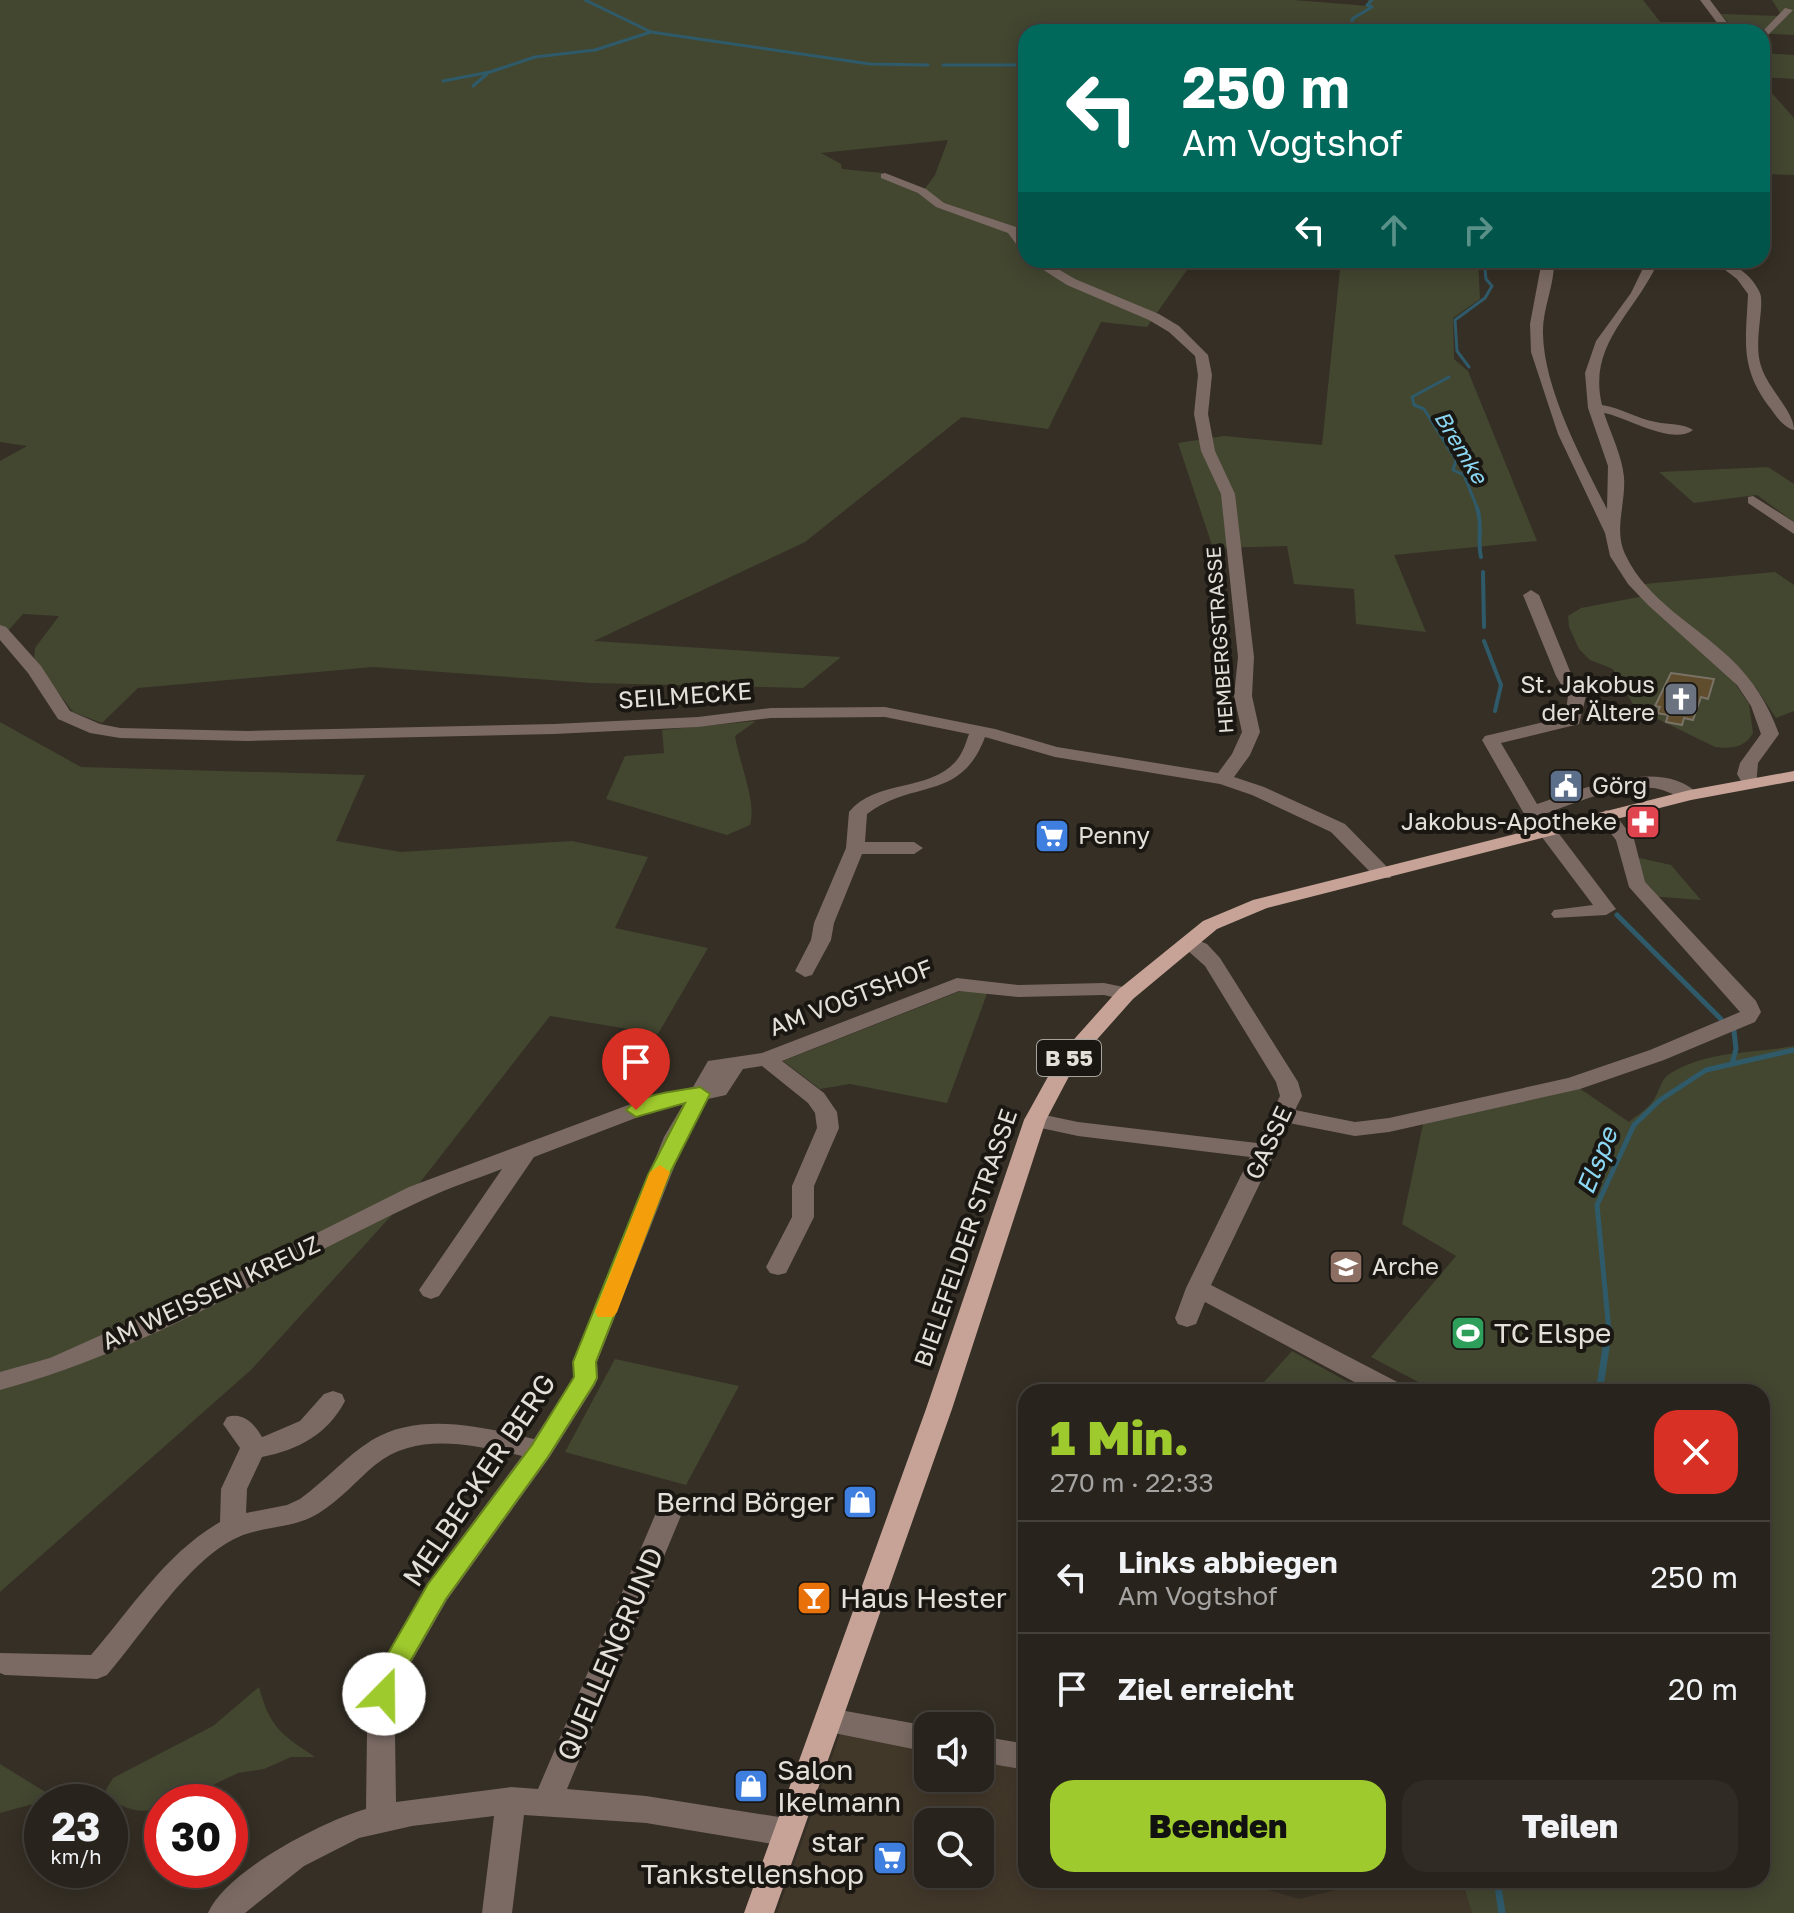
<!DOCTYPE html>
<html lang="de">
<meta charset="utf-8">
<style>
:root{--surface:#28231c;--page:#302b25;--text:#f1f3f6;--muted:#a5a4a3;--line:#44403b;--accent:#9fca2d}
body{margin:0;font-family:"Golos Text",sans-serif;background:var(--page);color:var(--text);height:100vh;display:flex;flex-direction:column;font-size:30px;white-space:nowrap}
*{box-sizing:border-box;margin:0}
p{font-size:26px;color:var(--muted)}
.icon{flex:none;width:44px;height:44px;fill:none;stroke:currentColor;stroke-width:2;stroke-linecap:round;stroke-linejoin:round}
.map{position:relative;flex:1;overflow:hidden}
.panel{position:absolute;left:1018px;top:1384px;width:752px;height:504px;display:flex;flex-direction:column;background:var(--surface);border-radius:24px;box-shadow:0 4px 20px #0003,0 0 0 2px var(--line)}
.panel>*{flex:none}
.hud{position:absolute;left:1018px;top:24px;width:752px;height:244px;border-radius:24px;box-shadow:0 4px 20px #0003,0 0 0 2px var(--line);background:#00695c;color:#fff;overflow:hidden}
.buttons{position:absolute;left:914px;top:1712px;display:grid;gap:16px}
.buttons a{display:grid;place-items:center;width:80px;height:80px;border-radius:16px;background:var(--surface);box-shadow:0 4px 20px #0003,0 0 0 2px var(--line);font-size:40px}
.speed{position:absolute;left:24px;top:1784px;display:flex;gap:16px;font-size:40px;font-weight:700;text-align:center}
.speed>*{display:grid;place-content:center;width:104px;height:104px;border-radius:50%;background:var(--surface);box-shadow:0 4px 20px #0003,0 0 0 2px var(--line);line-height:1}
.speed small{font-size:20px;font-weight:400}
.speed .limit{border:12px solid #d22;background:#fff;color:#111}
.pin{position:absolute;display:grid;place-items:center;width:68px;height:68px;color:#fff;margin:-82px -34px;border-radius:50% 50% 50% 0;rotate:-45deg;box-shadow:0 0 8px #0007}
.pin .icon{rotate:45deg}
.me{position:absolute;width:88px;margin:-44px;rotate:22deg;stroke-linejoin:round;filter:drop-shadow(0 0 6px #0008)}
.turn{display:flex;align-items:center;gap:28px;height:168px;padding:0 32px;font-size:36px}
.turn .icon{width:104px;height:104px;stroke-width:2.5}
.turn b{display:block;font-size:56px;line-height:68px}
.lanes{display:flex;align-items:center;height:76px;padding:0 32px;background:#0003;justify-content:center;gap:40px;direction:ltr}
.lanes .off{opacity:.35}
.round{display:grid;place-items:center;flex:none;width:84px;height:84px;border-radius:24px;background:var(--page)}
.summary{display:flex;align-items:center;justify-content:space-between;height:136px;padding:0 32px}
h1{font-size:48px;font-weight:800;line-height:60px;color:var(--accent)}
.primary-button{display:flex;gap:16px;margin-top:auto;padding:16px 32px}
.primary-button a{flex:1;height:92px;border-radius:24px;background:var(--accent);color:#111;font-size:32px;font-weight:800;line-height:92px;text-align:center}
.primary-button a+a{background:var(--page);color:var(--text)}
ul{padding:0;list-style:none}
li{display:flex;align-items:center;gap:24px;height:112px;padding:0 32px;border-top:2px solid var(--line)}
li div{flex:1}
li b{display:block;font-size:30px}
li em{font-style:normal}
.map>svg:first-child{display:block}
</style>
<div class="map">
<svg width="1794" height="1913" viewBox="0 0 1794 1913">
<rect width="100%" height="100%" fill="#352f25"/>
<!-- built -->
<path fill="#42382a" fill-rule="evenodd" d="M841,1731L928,1746V1778H980V1754L1026,1762V1880H1234L1299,1899L1376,1880H1462L1472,1913H777ZM928,1822H980V1874H928Z"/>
<!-- green -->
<path fill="#434730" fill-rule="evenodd" d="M0,0H1294L1368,6V0H1643L1665,28L1698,29L1700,32H1666L1664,28L1523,29L1524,32H1026V260H1194L1147,327L1101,322L1048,429L962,417L805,542L594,641L841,657L803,688L591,683L373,667L138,688L102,723L73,712L34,661L35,648L59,616L23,614L7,632L0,628V461L27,446L0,442ZM948,140L935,175L924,190L882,173L842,169L841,164L821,153Z
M1772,0H1794V35L1736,32L1721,14L1782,16Z
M1762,53L1794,55V79L1762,77Z
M1762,91L1771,92L1794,118V175L1762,174Z
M1341,260H1478L1480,299L1453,318L1454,359L1468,371L1537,541L1394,555L1426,632L1356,624L1354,589L1294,584L1287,546L1213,548L1178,443L1224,436L1322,445Z
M1768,467L1794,484V522L1757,495L1694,503L1659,472Z
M1775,572L1794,585V711L1776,718L1756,688L1737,669L1647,591L1644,584Z
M1644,596L1728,673L1749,704L1753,733C1745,748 1730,749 1715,747L1635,708L1613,669L1590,660L1579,649L1569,627L1568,616L1581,608Z
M756,721L735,736C739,762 757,803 750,825L727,835L606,799L625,756L664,753L662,730Z
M0,722L81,767L365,775L336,841L401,852L572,841L648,857L615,928L708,948L658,1034L550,1016L411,1194L252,1369L0,1592Z
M1635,857L1671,865L1701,900L1649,896Z
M968,988L988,991L947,1103L850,1084L820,1089L783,1061Z
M1794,1046V1913H1472L1462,1880H1762V1392H1437L1371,1357L1456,1256L1402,1224L1423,1124L1576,1086L1629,1122C1637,1115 1647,1110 1653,1101C1659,1093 1660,1081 1668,1075C1705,1050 1752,1054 1794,1046Z
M1292,1351L1366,1392H1255Z
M615,1359L739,1386L686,1485L565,1452Z
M259,1687C270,1728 281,1734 315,1757H291L264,1769L238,1773L177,1802H162V1807C139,1816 121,1808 104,1793L113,1778L213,1726Z
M0,1764L55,1798L0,1813Z"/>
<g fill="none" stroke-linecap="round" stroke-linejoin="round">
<!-- stream-far3 -->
<path stroke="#2f5a6a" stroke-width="3" d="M585,0L651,32L870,64L928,65
M1353,32L1352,19L1372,7L1367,5L1372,0
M943,65H1026
M443,81L490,72L535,57L595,50L651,32
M473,86L487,74
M1469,367L1457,351L1455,320L1485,298L1492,286L1486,279L1484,260
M1449,377L1412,397L1414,405L1424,409L1456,460L1453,470L1464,475L1478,510"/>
<!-- stream-far2 -->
<path stroke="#2f5a6a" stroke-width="4" d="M1477,508C1483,523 1477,541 1481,557
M1483,572L1484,627
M1484,641L1501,685L1495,711"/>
<!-- stream-far1 -->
<path stroke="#2f5a6a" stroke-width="5" d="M1617,915L1721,1019
M1732,1064L1736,1049L1734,1031
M1609,1331L1597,1205L1634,1125L1660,1100L1706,1070L1794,1050"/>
<!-- stream -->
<path stroke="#2f5a6a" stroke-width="7" d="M1599,1392L1609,1329
M1497,1880L1502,1913"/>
</g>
<!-- building -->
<path fill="#604d2d" stroke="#797266" stroke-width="2" d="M1671,673L1714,679L1708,699L1701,697L1693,720L1684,718L1682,725L1666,722L1668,715L1657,713L1660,707L1655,706Z"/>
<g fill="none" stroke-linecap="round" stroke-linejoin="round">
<!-- minor -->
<path fill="#7b6a64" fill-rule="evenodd" d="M1700,0H1710L1734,32H1724Z
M1785,8L1793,10L1762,41V32Z
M885,173L926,189L944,203L1016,227L1026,241V253L1022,252L1008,233L936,207L918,193L881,178V174Z
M1028,260H1043L1075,279L1159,314L1179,326L1208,355L1212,375L1208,414L1215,451L1235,494L1254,657L1252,696L1260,732L1250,755L1234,777L1264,787L1345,824L1390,870L1393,874L1390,878H1376L1331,832L1252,795L1220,784L1055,757L985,737C961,802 913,779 867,814L865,842H914L923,848L914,854H862L834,923L831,940L812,975L805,977L795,971L811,940L814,923L846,848L849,812C876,778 935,793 959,757C964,750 966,742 969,734L885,717L771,718L698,727L554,734L248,741L120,738L90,733L58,719L28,673L0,640V625L6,627L41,666L70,711L100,724L120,728L248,731L554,724L698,717L771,708L885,707L995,729L1057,747L1218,773L1232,754L1242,732L1234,696L1238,657L1221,494L1201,451L1194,414L1198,375L1195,356L1169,332L1149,320L1067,285Z
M1542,260H1554C1555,285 1542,309 1543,334C1544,389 1582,460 1607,509L1608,466L1588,408L1585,373L1596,341L1631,293L1647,260H1659C1636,313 1587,343 1602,405C1622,408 1637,419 1656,422C1669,425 1683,423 1693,430C1672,446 1627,417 1604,413C1611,434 1622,456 1624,477C1626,504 1613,531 1626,556C1647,600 1695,625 1730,658C1753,680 1768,704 1779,734L1758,763L1756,786H1744L1737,774L1740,763L1761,734L1751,706L1737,685L1648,605L1628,584L1610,556L1605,533L1558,434L1531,352L1530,324Z
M1712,260C1731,260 1752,274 1760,293C1765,307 1753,342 1761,366C1768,389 1794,411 1794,430C1784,427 1777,418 1771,409C1739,368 1746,342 1748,294L1737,279Z
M1753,496L1794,522V534L1748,503V497Z
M1531,590L1539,595L1572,676L1586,696L1579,724L1501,743L1537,804C1579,790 1663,755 1699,795L1690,800C1677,797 1667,790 1654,788C1617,784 1579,802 1544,814L1616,909L1606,915L1554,918L1551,914L1554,910L1593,905L1523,812L1482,740L1485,736L1565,717L1568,696L1556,676L1523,595Z
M1606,810L1613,812L1634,839L1645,882L1756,1001L1761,1012L1755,1022L1664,1060L1580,1089L1389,1132L1355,1136L1289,1123L1211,1285L1403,1385L1406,1392H1373L1205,1302L1196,1324L1187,1327L1178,1324L1175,1318L1186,1288L1250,1157L1078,1136L1027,1125L1024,1120L1027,1115L1035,1113L1078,1122L1257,1143L1280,1096L1276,1082L1205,966L1178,942L1188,936L1207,944L1220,958L1298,1082L1302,1096L1295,1110L1355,1122L1389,1118L1568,1078L1650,1050L1740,1012L1629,887L1616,840L1597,816Z
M957,978L1018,985L1104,983L1133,989L1136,994L1126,1000L1104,995L1018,997L959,991L782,1061L824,1093L837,1112L839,1128L814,1186V1217L786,1273L778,1275L770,1273L766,1267L792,1217V1186L817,1128L815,1113L808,1103L762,1066L743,1069L726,1095L708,1099L686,1137L597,1362L598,1378L595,1385L549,1458L447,1600L404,1675L398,1694L395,1733L396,1802L511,1787L538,1789L659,1506L663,1499L672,1495L681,1499L685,1506L567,1789L646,1796L785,1818L796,1822L800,1832L796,1842L785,1846L646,1823L524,1815L512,1913H482L494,1816L412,1826L359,1838L304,1866L245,1913H208C226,1871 323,1821 366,1809L367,1733L370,1694L377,1672L427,1584L522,1456C473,1445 417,1431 375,1465C356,1481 340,1500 319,1513C295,1528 268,1526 243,1535C190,1556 144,1633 107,1675L97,1679L5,1675L0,1673V1653L91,1655C131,1609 166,1553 220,1522L221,1489L240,1448L223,1424L227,1417C243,1412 254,1423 262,1437L265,1436L300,1421L324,1394L333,1391L342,1394L345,1401C328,1434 298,1450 262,1457L247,1489L246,1513L287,1505L300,1499C325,1481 345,1457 372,1440C420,1411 483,1427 534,1439L574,1377L573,1362L664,1137L684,1103L667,1106L534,1157L439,1296L431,1299L423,1296L419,1290L502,1169C476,1179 448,1188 423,1200C283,1265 149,1350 0,1390V1372L50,1358L213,1285L409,1187L655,1095L693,1087L708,1061L762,1053Z
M829,1708L928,1726V1752L819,1730L815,1721L819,1712Z
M980,1736L1026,1744V1770L980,1762Z"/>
<!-- major -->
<path fill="#c7a397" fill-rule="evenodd" d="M1794,771V781L1691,800L1267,908L1217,929L1133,999L1076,1063L1046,1120L952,1409L774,1913H744L926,1409L1024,1120L1060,1055L1119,989L1203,921L1253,900L1690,790Z"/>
</g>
<!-- route -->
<path fill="#9fca2d" stroke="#67831d" stroke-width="2" d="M700,1087L710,1094L669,1175L596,1362L597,1378L594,1384L548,1457L446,1599L403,1674L393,1702L384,1705L375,1702L372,1694L382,1664L428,1584L532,1445L574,1377L573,1362L648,1175L685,1103L636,1117L626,1110C640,1093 679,1091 700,1087Z"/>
<!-- slow -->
<path fill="#f59e0b" d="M660,1165L670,1172L617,1312L613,1317H598L595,1312L650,1172Z"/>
<!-- icons -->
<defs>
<g id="church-square" transform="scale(1.8)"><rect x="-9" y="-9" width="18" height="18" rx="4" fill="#6b7280" stroke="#1a1713"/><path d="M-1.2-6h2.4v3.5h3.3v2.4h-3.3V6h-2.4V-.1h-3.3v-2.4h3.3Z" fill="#fff"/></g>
<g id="civic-square" transform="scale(1.8)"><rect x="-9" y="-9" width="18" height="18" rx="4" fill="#5c6f8a" stroke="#1a1713"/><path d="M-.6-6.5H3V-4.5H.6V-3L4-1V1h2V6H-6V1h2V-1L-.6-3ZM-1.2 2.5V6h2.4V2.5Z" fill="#fff"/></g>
<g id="pharmacy-square" transform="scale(1.8)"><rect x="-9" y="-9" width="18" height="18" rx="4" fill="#e0444e" stroke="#1a1713"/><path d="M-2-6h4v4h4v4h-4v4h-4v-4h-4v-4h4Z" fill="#fff"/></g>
<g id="supermarket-square" transform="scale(1.8)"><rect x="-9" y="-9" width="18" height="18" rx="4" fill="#3f7fe0" stroke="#1a1713"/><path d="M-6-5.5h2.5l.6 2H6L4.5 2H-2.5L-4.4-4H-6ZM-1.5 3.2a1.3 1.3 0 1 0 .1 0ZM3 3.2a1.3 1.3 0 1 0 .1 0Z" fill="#fff"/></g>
<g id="school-square" transform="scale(1.8)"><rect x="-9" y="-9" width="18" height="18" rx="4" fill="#8d6e63" stroke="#1a1713"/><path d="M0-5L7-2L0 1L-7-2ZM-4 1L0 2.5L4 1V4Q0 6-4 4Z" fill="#fff"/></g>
<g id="stadium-square" transform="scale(1.8)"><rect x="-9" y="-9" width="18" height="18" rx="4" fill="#2e9e5b" stroke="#1a1713"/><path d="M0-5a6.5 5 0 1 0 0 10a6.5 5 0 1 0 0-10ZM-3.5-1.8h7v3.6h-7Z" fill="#fff"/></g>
<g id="shop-square" transform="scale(1.8)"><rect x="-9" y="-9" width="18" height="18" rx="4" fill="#3f7fe0" stroke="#1a1713"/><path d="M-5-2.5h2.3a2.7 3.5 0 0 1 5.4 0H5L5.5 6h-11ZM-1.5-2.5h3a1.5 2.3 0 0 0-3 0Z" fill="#fff"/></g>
<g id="bar-square" transform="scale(1.8)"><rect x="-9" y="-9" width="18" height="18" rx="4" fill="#e8710a" stroke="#1a1713"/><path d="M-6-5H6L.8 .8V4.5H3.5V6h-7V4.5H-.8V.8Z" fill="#fff"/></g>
</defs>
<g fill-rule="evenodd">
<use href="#church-square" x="1681" y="699"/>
<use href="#civic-square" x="1566" y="786"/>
<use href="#pharmacy-square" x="1643" y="822"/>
<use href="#supermarket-square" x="1052" y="836"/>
<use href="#school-square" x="1346" y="1267"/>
<use href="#stadium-square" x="1468" y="1333"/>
<use href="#shop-square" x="860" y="1502"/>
<use href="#bar-square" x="814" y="1598"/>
<use href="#shop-square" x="751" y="1786"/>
<use href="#supermarket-square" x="890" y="1858"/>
</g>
<g text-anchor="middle" stroke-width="8" stroke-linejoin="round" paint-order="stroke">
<!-- far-street labels -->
<g font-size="20" fill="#e4e0d9" stroke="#1a1713">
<text transform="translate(1220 640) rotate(-94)" y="7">HEMBERGSTRASSE</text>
</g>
<!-- far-water labels -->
<g font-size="22" font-style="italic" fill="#8cd7f3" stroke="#1a1713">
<text transform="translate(1461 447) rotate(59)" y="8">Bremke</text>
</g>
<!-- shield labels -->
<rect fill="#1a1713" stroke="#a7a49e" stroke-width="2" x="1037" y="1040" width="64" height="36" rx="6"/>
<g font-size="22" font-weight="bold" fill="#e4e0d9">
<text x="1069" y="1066">B 55</text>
</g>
<!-- poi labels -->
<g font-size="24" fill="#e4e0d9" stroke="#1a1713" text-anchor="start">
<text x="1655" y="693" text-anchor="end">St. Jakobus<tspan x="1655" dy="28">der Ältere</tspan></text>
<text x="1592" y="794">Görg</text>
<text x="1617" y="830" text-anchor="end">Jakobus-Apotheke</text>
<text x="1078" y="844">Penny</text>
<text x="1372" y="1275">Arche</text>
</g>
<!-- street labels -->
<g font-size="24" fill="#e4e0d9" stroke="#1a1713">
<text transform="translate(685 696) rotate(-4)" y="8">SEILMECKE</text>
<text transform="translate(851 998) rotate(-21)" y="8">AM VOGTSHOF</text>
<text transform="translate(1269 1143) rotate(-65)" y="8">GASSE</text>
<text transform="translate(966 1238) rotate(-71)" y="8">BIELEFELDER STRASSE</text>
<text transform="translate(211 1293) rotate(-25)" y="8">AM WEISSEN KREUZ</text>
</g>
<!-- water labels -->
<g font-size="26" font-style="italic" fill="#8cd7f3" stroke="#1a1713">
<text transform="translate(1597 1161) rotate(-68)" y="9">Elspe</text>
</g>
<!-- near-poi labels -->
<g font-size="28" fill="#e4e0d9" stroke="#1a1713" text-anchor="start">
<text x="1494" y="1343">TC Elspe</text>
<text x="834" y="1512" text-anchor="end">Bernd Börger</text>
<text x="840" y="1608">Haus Hester</text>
<text x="777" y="1780">Salon<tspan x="777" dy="32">Ikelmann</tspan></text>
<text x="864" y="1852" text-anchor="end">star<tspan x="864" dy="32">Tankstellenshop</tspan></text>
</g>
<!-- near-street labels -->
<g font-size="28" fill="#e4e0d9" stroke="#1a1713">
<text transform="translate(479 1480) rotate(-56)" y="10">MELBECKER BERG</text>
<text transform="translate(610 1654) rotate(-67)" y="10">QUELLENGRUND</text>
</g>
</g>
</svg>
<div class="buttons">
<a><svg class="icon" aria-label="sound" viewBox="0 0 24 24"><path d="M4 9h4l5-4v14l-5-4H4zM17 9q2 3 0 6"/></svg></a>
<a><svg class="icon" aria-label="search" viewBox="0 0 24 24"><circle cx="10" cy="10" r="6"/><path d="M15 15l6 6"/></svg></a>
</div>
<div class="speed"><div>23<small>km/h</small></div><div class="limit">30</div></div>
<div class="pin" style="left:636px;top:1110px;background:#d93025"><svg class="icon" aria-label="arrive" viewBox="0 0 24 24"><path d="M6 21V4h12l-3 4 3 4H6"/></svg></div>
<svg class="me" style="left:384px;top:1694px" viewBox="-20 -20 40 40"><circle r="19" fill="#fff"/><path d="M0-13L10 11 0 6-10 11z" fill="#9fca2d"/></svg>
<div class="hud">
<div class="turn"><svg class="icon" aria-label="left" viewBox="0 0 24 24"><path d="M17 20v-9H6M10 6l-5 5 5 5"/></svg><div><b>250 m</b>Am Vogtshof</div></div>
<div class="lanes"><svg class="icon" aria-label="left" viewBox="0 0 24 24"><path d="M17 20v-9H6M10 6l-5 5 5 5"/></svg><svg class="icon off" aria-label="ahead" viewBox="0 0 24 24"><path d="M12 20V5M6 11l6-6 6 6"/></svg><svg class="icon off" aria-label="right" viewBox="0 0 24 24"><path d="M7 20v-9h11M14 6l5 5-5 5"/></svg></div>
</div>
<section class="panel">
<div class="summary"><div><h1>1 Min.</h1><p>270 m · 22:33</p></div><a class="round" style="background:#d93025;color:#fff"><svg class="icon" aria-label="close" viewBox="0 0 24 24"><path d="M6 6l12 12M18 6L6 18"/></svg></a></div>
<ul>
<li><svg class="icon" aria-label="left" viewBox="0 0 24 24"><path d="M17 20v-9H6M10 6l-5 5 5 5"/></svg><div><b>Links abbiegen</b><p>Am Vogtshof</p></div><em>250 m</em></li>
<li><svg class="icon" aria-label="arrive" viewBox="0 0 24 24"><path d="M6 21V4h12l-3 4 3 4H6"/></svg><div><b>Ziel erreicht</b></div><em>20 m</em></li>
</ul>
<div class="primary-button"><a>Beenden</a><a>Teilen</a></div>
</section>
</div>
